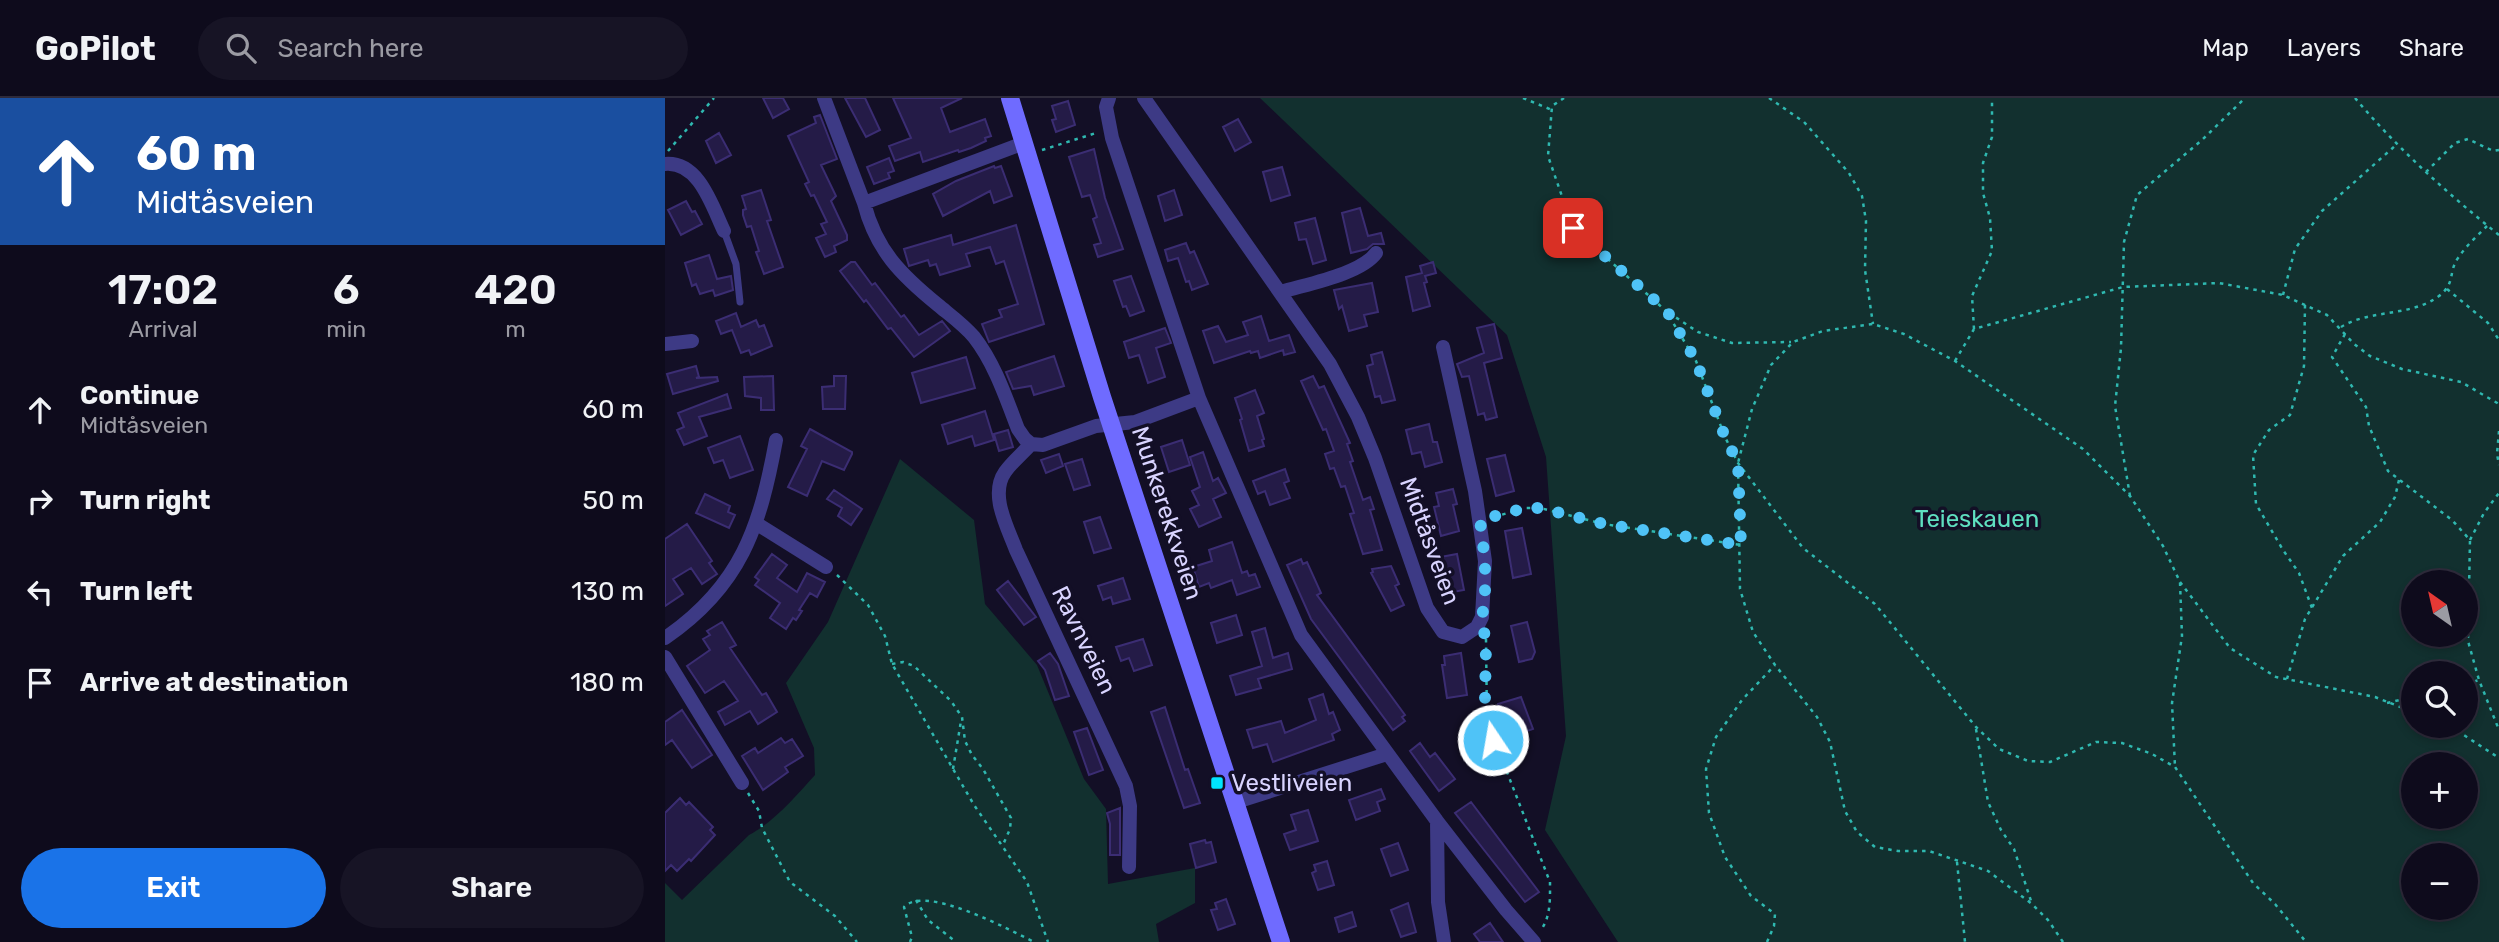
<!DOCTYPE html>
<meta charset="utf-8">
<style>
:root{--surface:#0e0b1c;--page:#171425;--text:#f1f3f6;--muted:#9b9ba3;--line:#2e2b3b;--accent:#1a73e8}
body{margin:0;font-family:Rubik,sans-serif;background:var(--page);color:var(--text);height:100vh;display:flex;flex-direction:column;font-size:26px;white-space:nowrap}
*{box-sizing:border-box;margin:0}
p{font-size:23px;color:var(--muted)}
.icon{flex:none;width:38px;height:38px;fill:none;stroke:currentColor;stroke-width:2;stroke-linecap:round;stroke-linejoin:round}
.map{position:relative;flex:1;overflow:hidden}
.sheet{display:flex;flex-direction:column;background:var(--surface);width:665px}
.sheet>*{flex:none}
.guide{background:#1a4fa0;color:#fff;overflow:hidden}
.needle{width:46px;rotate:326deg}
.buttons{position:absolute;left:1736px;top:472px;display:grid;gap:14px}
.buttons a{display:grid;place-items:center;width:77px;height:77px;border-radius:50%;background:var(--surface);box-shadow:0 4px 10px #0003,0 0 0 2px var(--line);font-size:35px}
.pin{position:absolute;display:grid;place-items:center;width:60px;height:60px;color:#fff;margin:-30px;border-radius:14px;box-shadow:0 4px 10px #0006}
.me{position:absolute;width:77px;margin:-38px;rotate:348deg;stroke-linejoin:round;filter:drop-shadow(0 0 5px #0008)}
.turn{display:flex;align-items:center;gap:24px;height:147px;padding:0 21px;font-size:32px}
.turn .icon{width:91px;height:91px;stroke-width:2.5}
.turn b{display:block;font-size:49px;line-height:60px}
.eta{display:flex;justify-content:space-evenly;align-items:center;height:119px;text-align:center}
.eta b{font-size:42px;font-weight:600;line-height:49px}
.button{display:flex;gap:14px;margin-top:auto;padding:14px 21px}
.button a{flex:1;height:80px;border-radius:42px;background:var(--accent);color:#fff;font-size:28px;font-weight:600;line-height:80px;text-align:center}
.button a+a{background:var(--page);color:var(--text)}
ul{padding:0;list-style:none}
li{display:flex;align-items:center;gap:21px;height:91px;padding:0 21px}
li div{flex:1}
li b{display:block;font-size:26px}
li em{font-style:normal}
header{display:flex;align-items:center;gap:42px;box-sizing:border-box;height:98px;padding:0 35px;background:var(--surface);border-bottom:2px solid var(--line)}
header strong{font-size:33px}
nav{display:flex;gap:38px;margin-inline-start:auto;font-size:24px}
.search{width:490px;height:63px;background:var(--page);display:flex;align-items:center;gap:18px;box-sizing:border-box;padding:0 24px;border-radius:38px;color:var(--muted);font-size:26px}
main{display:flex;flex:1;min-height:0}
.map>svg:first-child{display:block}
</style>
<header>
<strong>GoPilot</strong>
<div class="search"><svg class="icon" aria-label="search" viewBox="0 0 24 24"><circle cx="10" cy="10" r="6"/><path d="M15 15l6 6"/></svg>Search here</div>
<nav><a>Map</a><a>Layers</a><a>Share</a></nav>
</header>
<main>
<section class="sheet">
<div class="guide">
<div class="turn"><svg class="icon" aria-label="ahead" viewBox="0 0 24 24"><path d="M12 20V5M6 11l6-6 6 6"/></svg><div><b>60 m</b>Midtåsveien</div></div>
</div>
<div class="eta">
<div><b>17:02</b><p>Arrival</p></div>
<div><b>6</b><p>min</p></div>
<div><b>420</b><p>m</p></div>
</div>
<ul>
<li><svg class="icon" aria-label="ahead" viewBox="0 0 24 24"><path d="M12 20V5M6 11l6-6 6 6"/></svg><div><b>Continue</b><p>Midtåsveien</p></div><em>60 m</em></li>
<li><svg class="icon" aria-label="right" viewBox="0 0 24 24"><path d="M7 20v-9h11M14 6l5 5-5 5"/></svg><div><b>Turn right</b></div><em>50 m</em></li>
<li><svg class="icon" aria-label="left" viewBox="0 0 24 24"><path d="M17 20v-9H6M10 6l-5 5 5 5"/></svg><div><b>Turn left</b></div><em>130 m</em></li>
<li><svg class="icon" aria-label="arrive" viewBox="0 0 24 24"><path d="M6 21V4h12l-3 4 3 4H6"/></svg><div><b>Arrive at destination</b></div><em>180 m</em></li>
</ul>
<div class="button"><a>Exit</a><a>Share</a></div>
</section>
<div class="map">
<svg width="1834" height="844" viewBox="0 0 1834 844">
<rect width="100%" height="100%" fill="#130f26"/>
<!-- green -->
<path fill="#12302f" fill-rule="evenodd" d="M595,0H1834V844H953L880,732L901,638L881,359L842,237ZM1748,485H1801V537H1748ZM1748,576H1801V628H1748ZM1748,667H1801V719H1748ZM1748,758H1801V810H1748Z
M235,361L309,422L320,506L372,567L419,681L441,711L443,786L530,770V805L491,826L494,844H0V785L17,802L84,737C109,724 131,698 150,677L149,650L121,585L163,524Z"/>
<!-- building -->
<path fill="#241b47" stroke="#3b2d73" stroke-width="2" d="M98,0H118L124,11L108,20Z
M180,0H200L215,32L201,39Z
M228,0H297L276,10L285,34L320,21L326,38L320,40L321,43L306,50L294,54L293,52L258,64L255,54L230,63L224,48L246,40Z
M403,3L410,27L391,34L387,22L391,21L387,8Z
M155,17L172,61L156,67L171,98L166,103L182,137V142L169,148L171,154L160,159L151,140L161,136L156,126L162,124L149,97L146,98L140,86L144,84L123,38L151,25L149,19Z
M573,21L586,44L570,53L558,29Z
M54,35L66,57L51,65L41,43Z
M429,51L440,100L458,151L433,159L429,147L436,145L428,121L432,119L425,97L417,99L404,59Z
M224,60L229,73L223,75L225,80L209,86L202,69Z
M329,68L330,70L336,68L347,98L329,105L325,93L278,118L268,96L291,83Z
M617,69L625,97L606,103L598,74Z
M96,92L106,122L102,123L118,169L99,176L91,154L94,153L86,128L82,129L78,117V112L81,111L77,98Z
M509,92L517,117L500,123L493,98Z
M21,103L27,114L30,113L37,126L16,137L3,112Z
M695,110L703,138L716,135L719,146H708L702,151L686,155L677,115Z
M650,120L661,162L648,166L641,141L634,142L630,125Z
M351,127L379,226L324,244L317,226L337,219L334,212L353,206L339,163L331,166L325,149L301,156L305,168L275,177L271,166L265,168L263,162L244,168L239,151L286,137L288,147Z
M521,145L525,155L529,153L543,186L527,192L524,183L521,184L513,160L503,163L500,152Z
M44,157L52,181L66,178L68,192L50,198L48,192L35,196L31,186L27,188L20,165Z
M186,164H190L207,187L210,185L236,219L239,217L254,237L277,223L285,233L249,259L226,230L223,231L201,202L199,204L175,173Z
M768,164L771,175L760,178L762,184L759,185L765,208L748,213L741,179L757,175L755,168Z
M466,178L479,213L465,218L461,208L458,209L449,183Z
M707,185L713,214L699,217L702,228L684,233L677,208L674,211L669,192Z
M71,215L76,229L91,222L94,229L99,227L107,248L86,257L84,252L76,255L67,232L56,236L51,223Z
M596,218L604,243L624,237L630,254L619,257L618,252L595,260L593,253L586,255L585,253L549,265L538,233L553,228L561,244L583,237L578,224Z
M829,226L837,260L819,265L832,319L821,322L819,315L813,317L804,278L797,279L792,266L819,255L812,230Z
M500,230L506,245L491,250L500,279L483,285L474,257L464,260L459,244Z
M717,254L730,302L717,305L715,298L710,299L702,268L708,266L706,257Z
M389,258L399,288L369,297L366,288L348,291L341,274Z
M301,259L310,290L256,305L247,275Z
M31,268L34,279L31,280L52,279L53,283L8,296L2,276Z
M108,278L109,312H96V300L80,298L79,279Z
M169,278H181L180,311H158L157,289L169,288Z
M648,278L654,290L659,288L685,345L682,346L688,363L685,364L698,402L705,399L709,411L705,412L717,452L698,456L685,416L689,415L680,388L676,389L669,370L665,371L660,356L669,353L661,331L658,332L636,283Z
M590,292L599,315L592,318L599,341L597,342L599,348L584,353L575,322L577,321L570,300Z
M62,296L66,310L34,319L42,338L19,347L12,332L19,329L13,315Z
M320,313L329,342L310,348L307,338L283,346L277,327Z
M764,326L768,344H772L777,364L760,369L756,354L747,356L741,332Z
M145,331L187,354V356L179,372L157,363L142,398L123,389L142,351L136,348Z
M343,332L348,349L334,353L329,336Z
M75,338L88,372L65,380L58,362L49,365L43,350Z
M517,342L525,367L504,374L496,349Z
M538,354L548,383L553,380L561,395L548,401L556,419L534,429L525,411L534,407L527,393L535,389L525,359Z
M394,356L398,368L381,375L376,362Z
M840,357L849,393L831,398L822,361Z
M417,361L425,387L409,392L400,366Z
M620,371L624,383L619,385L625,400L605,407L600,393L593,396L588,383Z
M788,391L792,406L788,407L794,433L776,438L769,409L774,408L771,395Z
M169,392L197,411L186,427L173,418L177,410L162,401Z
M40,396L65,408L63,414L70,417L64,430L31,415Z
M435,419L446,450L429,455L419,424Z
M22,426L47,463L44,465L52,476L37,486L26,470L8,481L18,496L0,508V441Z
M857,430L866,476L848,480L840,433Z
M567,444L577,475L582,473L584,478L590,476L595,489L572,497L567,482L546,490L544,485L534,489L528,469L547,463L544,452Z
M107,456L122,467L112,480L132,494L142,475L160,484L152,499L145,495L134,512L137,513L131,522L128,520L121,531L105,520L115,505L90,487L94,482L90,479Z
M792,456L799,492L776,496L770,460Z
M636,461L638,466L642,464L656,495L652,497L740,617L737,619L740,623L728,632L646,521L622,467Z
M726,468L734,486L730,488L739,507L726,513L706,475L708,474L707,471Z
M458,480L465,501L448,506L446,499L438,502L433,488Z
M343,483L371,519L359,527L332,492Z
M571,517L577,537L552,545L546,525Z
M57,524L71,547L65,550L97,597L101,595L112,614L93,626L85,613L60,627L53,614L73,603L59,583L40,595L22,568L45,552L38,541L45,537L42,533Z
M862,524L870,554L867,561L854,564L846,528Z
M600,530L608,560L623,555L627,571L593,581L596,590L571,597L565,578L597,568L587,534Z
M478,541L487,567L469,573L464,560L456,563L451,549Z
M385,555L393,566L404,598L390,602L380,572L373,563Z
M796,555L802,597L782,600L777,567H780L779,558Z
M658,596L664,616L668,614L675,632L667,636L669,642L608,664L602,646L588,650L582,632L616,623L620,635L651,622L644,601Z
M856,599L868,631L851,637L843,615L835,618L833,606Z
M500,609L520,672L523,671L535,705L519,710L486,614Z
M17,612L47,657L27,670L7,642L0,647V624Z
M422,630L438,672L424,677L409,634Z
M116,640L120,645L127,641L138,658L120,669L123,674L98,692L77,658L90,650L93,655Z
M755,645L765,659L770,655L790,681L774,693L745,653Z
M716,691L720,701L712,704L715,713L691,722L684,702Z
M15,700L21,707L24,704L48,729L45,732L50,737L26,763L24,761L12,773L6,767L0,773V715Z
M806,704L874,794L860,804L790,715Z
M455,710V757H445V726L442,715Z
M643,712L653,743L625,752L619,736L631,732L626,717Z
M540,742L541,745L546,744L551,764L531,770L525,746Z
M733,745L743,772L726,778L716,751Z
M662,763L669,787L653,792L647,775L651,773L649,767Z
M561,801L570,826L553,832L546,812L552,811L550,805Z
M743,805L751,834L736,839L726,812Z
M687,814L691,828L674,834L670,820Z
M825,825L838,844H815L809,836Z"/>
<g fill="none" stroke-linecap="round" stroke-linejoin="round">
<!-- path -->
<path stroke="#2fb8b0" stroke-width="2.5" stroke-dasharray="3.5 5" stroke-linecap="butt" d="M858,0L887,12
M899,0L887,8L883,58L908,130L1001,213L1031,263L1060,339L1073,365L1138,450L1210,506L1311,629L1334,651L1363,663L1385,664L1431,644L1457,645L1487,656L1510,669L1588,785L1610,806L1641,844
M1104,0L1139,24L1184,75L1197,98L1201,123L1200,172L1208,226
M1690,0C1733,51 1782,95 1834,137
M377,52L431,35
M3,53L49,0
M1761,74L1790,45L1803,41L1828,53L1834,52
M1782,191L1823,225L1834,242
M1618,197L1630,151L1657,113L1731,47
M1640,207L1639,268L1625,317L1604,332L1588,357L1591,406L1618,452L1634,475L1647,510
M1004,215L1033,234L1067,245L1126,244
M1676,229C1705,211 1746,219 1774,198C1791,185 1783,174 1793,160C1801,148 1812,138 1822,128
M1309,231L1307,198L1327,153L1325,120L1318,95V65L1327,39V0
M1680,236L1667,259L1701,309L1704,328L1723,373L1787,422L1805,442L1803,543L1814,582L1834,632
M1290,263L1309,231L1458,189L1554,185L1618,197L1662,217L1689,246L1705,258L1737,271L1796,284L1834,306
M1834,333L1832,356L1834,367
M1465,398L1450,308L1456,250L1459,144L1472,97L1537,42L1580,0
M829,419L860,410H875L939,426L1076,447
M1805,442L1819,415L1834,395
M172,477L203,507L220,538L227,566L309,707L362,784L383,844
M1515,484L1565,550L1611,579L1710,599L1748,614
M821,541L822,623L885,784C885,800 886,818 876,832
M227,566L238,564L249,568L286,603L297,619L300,643L307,657L318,671L346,720L345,731L337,749
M1622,581L1640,521L1678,458L1715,424L1730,399L1734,382
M1801,586L1814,582
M1722,605L1748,599
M1785,628L1834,660
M1311,631L1323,704L1336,732L1349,751L1367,806
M288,671L296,623
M83,695L94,713L97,730L125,784L170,818L192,844
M1292,764L1300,844
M251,802L263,822L291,844
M245,844L247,839L239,809C260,786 345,832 369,844
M1102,844L1109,828L1110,816L1086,798L1060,759L1044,715L1041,671L1051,639L1077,602L1110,567
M1398,844L1383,822L1367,806L1323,773L1264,753H1233L1210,749L1192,734L1180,713L1165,644L1152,619L1110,567L1088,534L1075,491L1073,365L1087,311L1106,267L1128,244L1158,233L1208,226L1239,236L1290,263L1418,351L1465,398L1498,448L1515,484L1517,538L1507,605L1510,669"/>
<!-- service -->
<path stroke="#3d3a85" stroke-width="7" d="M59,133L71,166L75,204"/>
<!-- minor -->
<path stroke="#3d3a85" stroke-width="14" d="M159,0L199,105
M444,0L441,9L447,40L534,300L470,324L431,328L378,347L366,346C358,355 347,364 340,374C324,397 343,430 351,452L461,688L465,708L464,769
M479,0L665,266L693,319L710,360L762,510L778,534L797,539L812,529L817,519L820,463L810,393L778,249
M359,45L199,105C211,152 236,177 273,207C285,217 299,227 309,239C330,266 341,300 353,331L360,341L366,346
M0,66C34,63 47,108 59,133
M616,194C642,186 696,176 711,155
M0,246L27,243
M534,300L636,537L772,723L841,812L869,844
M92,426L161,469
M0,540C76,488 95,429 111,342
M0,559L77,685
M571,704L722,656
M772,723L773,804L779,844"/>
<!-- secondary -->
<path stroke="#6f6bff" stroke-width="18" d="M345,0L437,299L616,844"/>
</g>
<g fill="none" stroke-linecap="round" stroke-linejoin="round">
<!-- route -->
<path stroke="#4fc3f7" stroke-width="12" stroke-dasharray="0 21.6" d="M828,642L822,623L820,601L821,547L817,519L820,501V463L815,422L860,410H875L939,426L1076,447L1073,365L1060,339L1031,263L1002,213L908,130"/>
</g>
<!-- markers -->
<rect fill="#00e5ff" stroke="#130f26" stroke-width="2.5" x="545" y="678" width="14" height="14" rx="3.5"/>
<g text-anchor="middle" stroke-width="7" stroke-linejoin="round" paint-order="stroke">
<!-- street labels -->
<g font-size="24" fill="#d9d4ff" stroke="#130f26">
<text transform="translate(502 415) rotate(72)" y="8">Munkerekkveien</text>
<text transform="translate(765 443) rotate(70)" y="8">Midtåsveien</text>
<text transform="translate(419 542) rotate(64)" y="8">Ravnveien</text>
</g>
<!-- park labels -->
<g font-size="24" fill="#5fe0c0" stroke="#130f26">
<text x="1312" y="429">Teieskauen</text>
</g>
<!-- poi labels -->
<g font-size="24" fill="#d9d4ff" stroke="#130f26" text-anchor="start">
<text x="566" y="693">Vestliveien</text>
</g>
</g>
</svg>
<div class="buttons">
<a><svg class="needle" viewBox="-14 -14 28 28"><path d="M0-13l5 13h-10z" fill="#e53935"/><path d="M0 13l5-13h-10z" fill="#9b9ba3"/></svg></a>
<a><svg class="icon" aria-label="search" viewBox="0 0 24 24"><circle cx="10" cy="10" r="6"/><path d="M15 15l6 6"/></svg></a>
<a>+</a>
<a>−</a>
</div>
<div class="pin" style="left:908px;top:130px;background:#d93025"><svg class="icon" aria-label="arrive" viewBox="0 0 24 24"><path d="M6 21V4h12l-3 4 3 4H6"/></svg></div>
<svg class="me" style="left:828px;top:642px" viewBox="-20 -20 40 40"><circle r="17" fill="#4fc3f7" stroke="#fff" stroke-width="3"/><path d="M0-11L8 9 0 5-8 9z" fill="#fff"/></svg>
</div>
</main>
